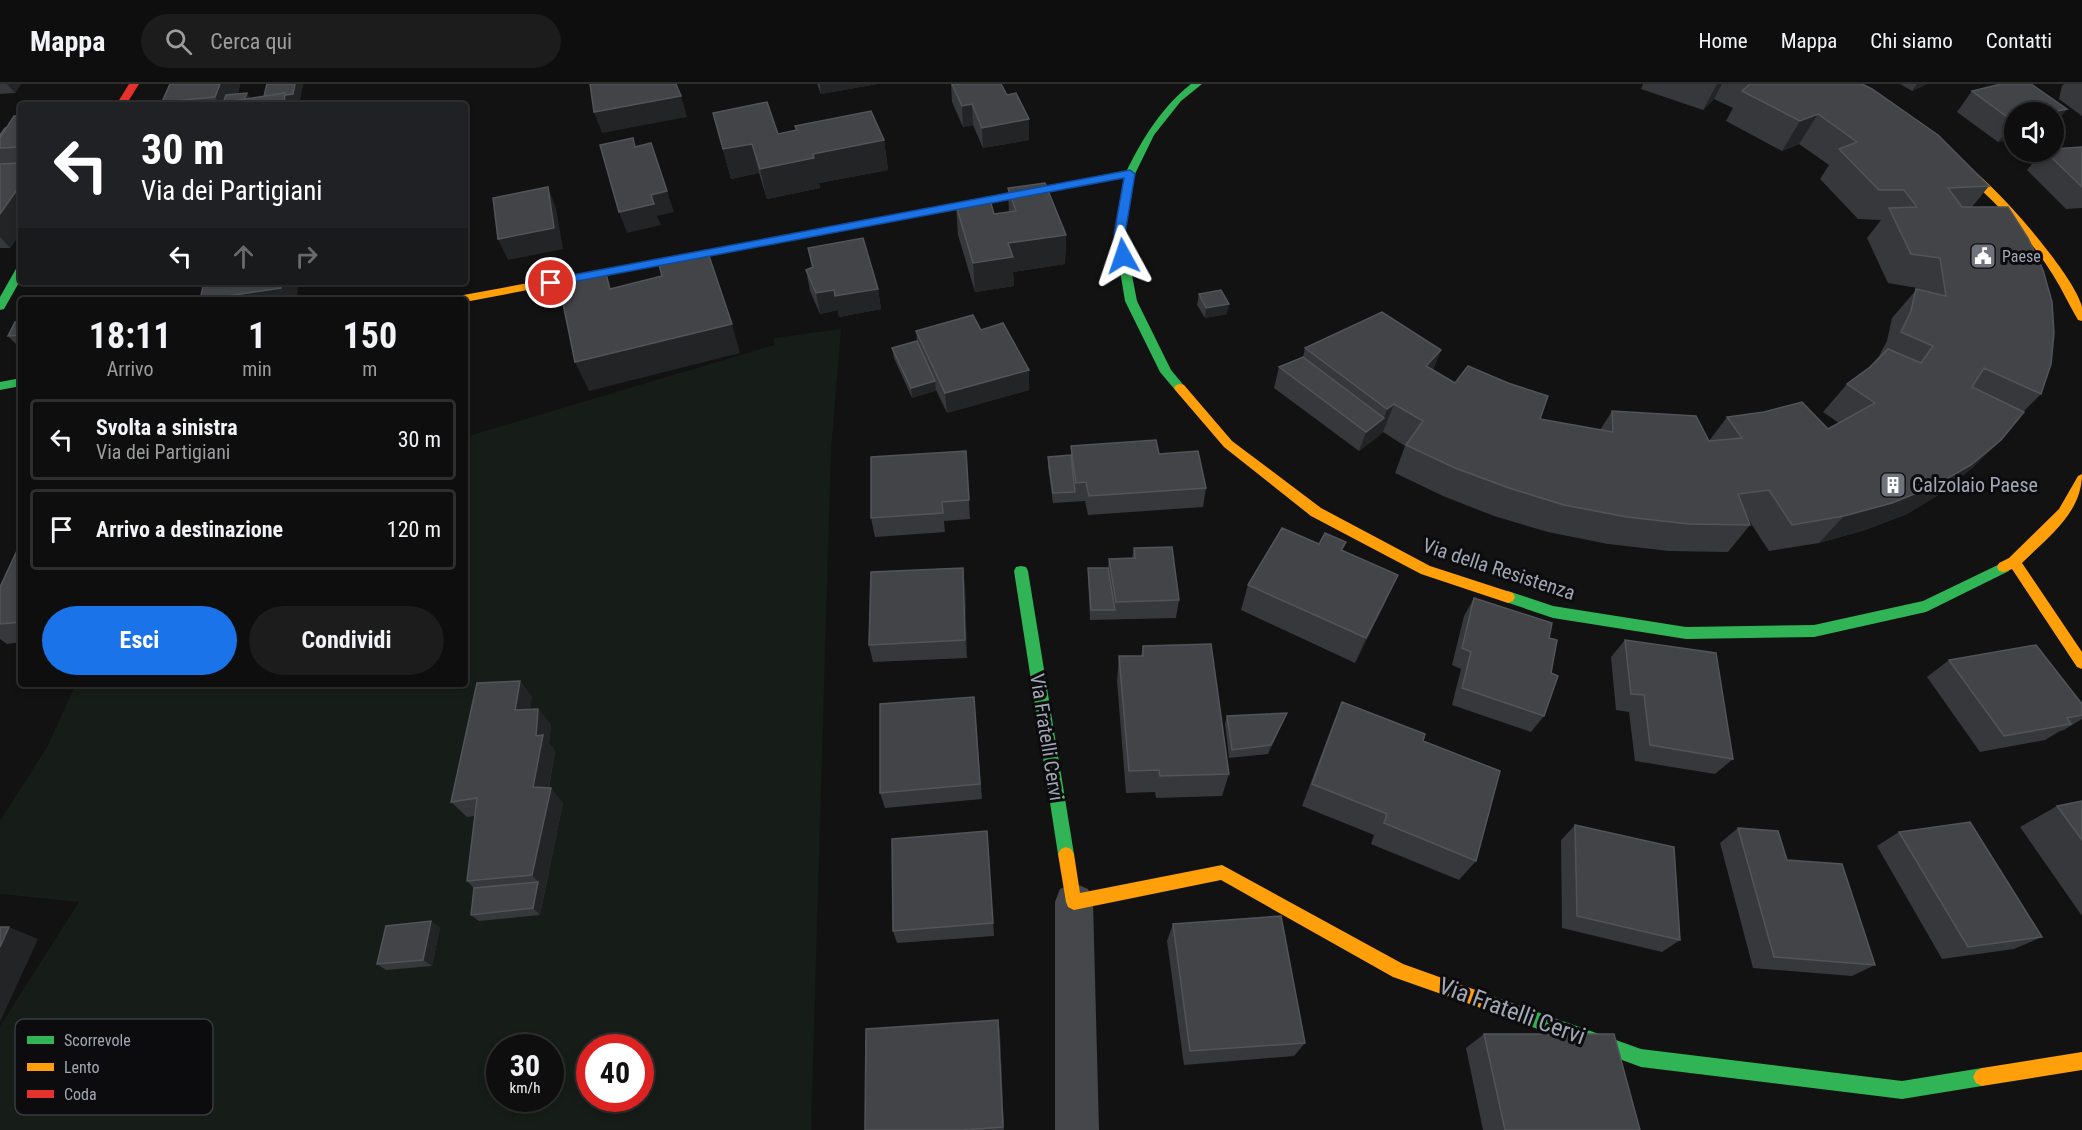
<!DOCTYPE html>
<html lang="it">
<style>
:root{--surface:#0e0e0e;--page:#1c1c1c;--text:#f1f3f6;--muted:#9b9c9e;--line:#2e2e2e;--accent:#1a73e8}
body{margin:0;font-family:"Roboto Condensed",sans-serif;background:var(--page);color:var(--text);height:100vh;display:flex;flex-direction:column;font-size:22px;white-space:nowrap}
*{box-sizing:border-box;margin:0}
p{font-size:20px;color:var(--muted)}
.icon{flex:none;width:33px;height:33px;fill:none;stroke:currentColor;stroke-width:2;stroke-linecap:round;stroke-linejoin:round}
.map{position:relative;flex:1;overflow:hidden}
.sheet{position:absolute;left:18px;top:213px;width:450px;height:390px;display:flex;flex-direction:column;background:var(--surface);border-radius:6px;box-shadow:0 3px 9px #0003,0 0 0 2px var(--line)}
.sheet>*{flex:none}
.banner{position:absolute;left:18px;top:18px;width:450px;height:183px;border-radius:6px;box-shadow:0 3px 9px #0003,0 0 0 2px var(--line);background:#202124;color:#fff;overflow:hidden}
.fabs{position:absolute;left:2004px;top:18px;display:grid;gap:12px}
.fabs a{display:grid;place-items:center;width:60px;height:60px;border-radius:50%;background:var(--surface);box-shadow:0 3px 9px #0003,0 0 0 2px var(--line);font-size:30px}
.speed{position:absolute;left:486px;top:950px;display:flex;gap:12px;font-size:30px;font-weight:700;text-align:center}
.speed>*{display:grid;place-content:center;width:78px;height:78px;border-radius:50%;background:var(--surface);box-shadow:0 3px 9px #0003,0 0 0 2px var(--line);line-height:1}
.speed small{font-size:15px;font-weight:400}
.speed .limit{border:9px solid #d22;background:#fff;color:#111}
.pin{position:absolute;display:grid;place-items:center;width:51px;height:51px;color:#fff;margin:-26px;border:3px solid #fff;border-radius:50%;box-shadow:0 2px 6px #0007}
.me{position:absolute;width:66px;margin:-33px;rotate:355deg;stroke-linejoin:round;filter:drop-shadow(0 0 4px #0008)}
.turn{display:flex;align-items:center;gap:21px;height:126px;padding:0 24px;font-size:27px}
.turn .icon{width:78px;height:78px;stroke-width:2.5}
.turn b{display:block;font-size:42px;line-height:51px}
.lanes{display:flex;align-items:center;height:57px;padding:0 24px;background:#0003;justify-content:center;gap:30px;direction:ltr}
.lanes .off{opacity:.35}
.eta{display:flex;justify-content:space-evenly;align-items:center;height:102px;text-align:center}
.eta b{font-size:36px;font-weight:700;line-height:42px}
.cta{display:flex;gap:12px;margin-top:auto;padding:12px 24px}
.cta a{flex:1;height:69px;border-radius:36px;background:var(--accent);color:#fff;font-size:24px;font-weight:700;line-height:69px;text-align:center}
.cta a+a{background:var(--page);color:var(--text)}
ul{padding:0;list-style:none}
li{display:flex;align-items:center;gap:18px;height:81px;margin:0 12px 9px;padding:0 12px;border:3px solid var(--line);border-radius:6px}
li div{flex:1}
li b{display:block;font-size:22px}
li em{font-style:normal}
header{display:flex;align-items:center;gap:36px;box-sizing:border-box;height:84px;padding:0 30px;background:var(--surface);border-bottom:2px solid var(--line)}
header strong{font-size:28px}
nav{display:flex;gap:33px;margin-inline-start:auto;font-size:21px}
.search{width:420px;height:54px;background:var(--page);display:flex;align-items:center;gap:15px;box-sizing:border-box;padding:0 21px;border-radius:33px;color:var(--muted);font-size:22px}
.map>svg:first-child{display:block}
</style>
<header>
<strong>Mappa</strong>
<div class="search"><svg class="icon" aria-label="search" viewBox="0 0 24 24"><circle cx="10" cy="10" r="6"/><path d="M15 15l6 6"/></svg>Cerca qui</div>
<nav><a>Home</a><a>Mappa</a><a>Chi siamo</a><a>Contatti</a></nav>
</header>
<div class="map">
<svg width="2082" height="1046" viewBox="0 0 2082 1046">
<rect width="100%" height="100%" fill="#121212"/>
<!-- green -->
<path fill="#161c17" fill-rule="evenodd" d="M841,245L831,367L811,1046H0V942L79,818L0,810V737L47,663L76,600H465V353L774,261V254ZM500,963H550V1014H500ZM590,963H640V1014H590Z"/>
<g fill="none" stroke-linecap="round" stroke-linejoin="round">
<!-- street -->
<path fill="#46474b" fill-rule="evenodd" d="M1074,799L1088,805L1093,818L1099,1046H1055V818L1060,805Z"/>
<!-- fast -->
<path fill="#30b455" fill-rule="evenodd" d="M1191,0H1202L1181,17L1154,51L1135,90L1124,150L1137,217L1171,286L1186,304L1184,307H1176L1160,288L1125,217L1114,150L1124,94L804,154L799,151L804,148L1126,88C1143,54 1161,24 1191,0Z
M21,182V195L4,225L0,226V213L17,183Z
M21,294V302L0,306V298Z
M2004,478L2009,479L2011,483L2009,487L1926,528L1814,553L1686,555L1553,534L1503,517L1501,513L1503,509L1508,507L1553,522L1686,543L1814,541L1923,517Z
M1021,482L1026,483L1028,487L1074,770L1071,775L1066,777L1061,775L1058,770L1014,487L1016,483Z
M1484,909L1641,965L1902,997L1982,984L1988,987L1991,993L1988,999L1982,1002L1902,1015L1641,983L1478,923L1476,917L1478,911Z"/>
<!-- slow -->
<path fill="#ff9f0a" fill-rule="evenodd" d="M1952,72C1982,83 2075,191 2082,223C2082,227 2082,233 2082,237L2078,236C2069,221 2062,205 2053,191C2025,146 1988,110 1948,77V73Z
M804,148L808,149V153L465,218V216H452L458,212Z
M1180,300L1184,301L1232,357L1321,424L1430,482L1513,509L1515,513L1513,517L1508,519L1421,490L1311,432L1224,363L1176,307L1174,304L1176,301Z
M2082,390C2082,429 2048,453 2022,479L2082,568V585L2077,583L2012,485L2004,488L1999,487L1997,483L1999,479L2009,474L2059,425L2078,392Z
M1066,763L1071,765L1074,770L1080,809L1222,781L1403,880L1484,909L1490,911L1492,917L1490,923L1484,925L1393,893L1221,796L1074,826L1068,823L1066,818L1058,770L1061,765Z
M2082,968V986L1982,1002L1976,999L1973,993L1976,987L1982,984Z"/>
<!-- jam -->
<path fill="#e5322d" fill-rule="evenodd" d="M129,0H139L126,21H116Z"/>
</g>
<!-- wall -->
<path fill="#37383b" d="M0,0H21L15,9L0,10Z
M170,0H240L238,10L250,15L264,12L267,0H303L299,20L164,21L162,18Z
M817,0H877L821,10Z
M951,0H1001L1029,56L983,64L973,41L963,43L952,18Z
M1643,0H1862L1989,102L1972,123L2041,310L2023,328L2001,356L1972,384L1943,408L1907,430L1865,446L1819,459L1769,467L1748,435L1750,441L1728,468L1669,467L1608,460L1548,448L1494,432L1443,412L1395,389L1405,362L1383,348L1359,367L1274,304L1279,283L1303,273L1305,264L1441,266L1433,286L1455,299L1540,335L1600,346L1612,327L1709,357L1727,333L1828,345L1839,339L1823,328L1847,300L1870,283L1878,274L1887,257L1892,234L1917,205V204L1888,199L1867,154L1881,136L1858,135L1820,95L1829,81L1799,60L1782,67L1726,37L1733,24L1714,15L1703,26L1641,5Z
M1900,0H1927L1912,7Z
M2064,0H2082V32L2059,15L2062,2Z
M1972,7L2067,25L2054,42V28H2014V54L1998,58L1957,28Z
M713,29L778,50L796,46L795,42L884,56L888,86L819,99L820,104L767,115L759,89L731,95Z
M21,32V148L10,164H0V51L7,43Z
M2082,63V124L2066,125L2027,86L2042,68H2054Z
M1008,104L1066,151L1065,180L1013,188L1014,202L975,208L958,151L956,121L994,130L1009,128Z
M808,164L878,205L881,225L839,233L838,226L820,230L810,207L806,186L812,184Z
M1199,210L1227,230L1205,234L1197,221Z
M21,238V262H18L8,252Z
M981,246L1029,306L947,329L936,306L912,314L894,274L892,264L917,257L916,247Z
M1071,362L1159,370L1206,404L1203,423L1088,431L1085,417L1053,419L1048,383V373L1071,371Z
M966,367L970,435L944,437L945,448L875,453L871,434Z
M21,458V558L7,560L0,555V503Z
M1346,458L1342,467L1386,517L1355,579L1241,526L1248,501Z
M1134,464L1179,516L1176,534L1090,536L1088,494V484H1108L1109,475L1132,474Z
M965,502L967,574L873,578L869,561Z
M1474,514L1549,554L1544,632L1531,648L1452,621L1461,585L1452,581L1464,532Z
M1625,556L1733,675L1715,690L1635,677L1629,628L1616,626L1611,573Z
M1143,562L1229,690L1222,712L1156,714L1155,708L1126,709L1117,597L1119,572H1141Z
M1949,576L2082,620V635L2064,646L2060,647L2045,656L1980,668L1927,593Z
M520,597L532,613L530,625H538L551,641L549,659L555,667L549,704L563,719L540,831L479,837L471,831L474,804L467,797L475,732L467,733L451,718Z
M974,613L982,715L885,724L880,709Z
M1342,618L1423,657L1476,777L1459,796L1371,760L1374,751L1302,722L1332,642Z
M1287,629L1268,670L1229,674L1225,640L1227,632Z
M2082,717V832L2020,743L2057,722Z
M1575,741L1680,856L1662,868L1562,844L1561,756Z
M1738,744L1787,776L1875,881L1852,892L1753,884L1720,759Z
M987,747L994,852L897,859L893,847Z
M1899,748L2042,853L2014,865L1942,875L1877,762Z
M431,837L440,844L432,882L386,886L377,880Z
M1173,840L1305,959L1294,972L1184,981L1167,857Z
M998,936L1000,950L1004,1046H865Z
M1484,950L1640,1046H1483L1466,964Z"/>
<!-- shaded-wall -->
<path fill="#232425" d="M7,0H21L15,9Z
M220,0H234L238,8L233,21H220L215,13Z
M234,0H240L238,8Z
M295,0H303L299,20L268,21Z
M820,0H877L821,10Z
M1717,0H1722L1714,15L1703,26Z
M1917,0H1927L1912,7Z
M247,9L253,19L241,21Z
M681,12L687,33L602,49L594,28Z
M972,20L973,41L963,43L962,22Z
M2067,25L2054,42V28Z
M1818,30L1799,60L1782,67L1800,37Z
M1029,35V56L983,64L982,44Z
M2014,38V54L1998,58Z
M884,56L888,86L819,99L820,104L767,115L760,85L813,70Z
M752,60L759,89L731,95L723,65Z
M21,100V148L10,164L0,153V130Z
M548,103L556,124L563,165L508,176L498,155Z
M667,107L674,128L657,132L661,141L627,149L619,128L651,111Z
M1066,151L1065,180L1013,188L1014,202L975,208L973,179L1008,159Z
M282,198H299L296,216H203Z
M878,205L881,225L839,233L835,212Z
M834,206L838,226L820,230L816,209Z
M1229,220L1227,230L1205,234L1206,224Z
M732,240L740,269L589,307L575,278Z
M1441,266L1429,295L1426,282Z
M1029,286V306L947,329L945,309Z
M935,297L936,307L912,314L911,304Z
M1394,320L1383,348L1377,354L1387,325Z
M1384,334L1377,354L1359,367L1366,348Z
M2001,356L1972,384L1943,408L1907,430L1865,446L1819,459L1844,432Z
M963,484L965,502L967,574L965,556Z
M1398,491L1386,517L1355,579L1366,554Z
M520,597L532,613L528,642L515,626Z
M538,625L551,641L549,659L555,667L546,718L533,703Z
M1287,629L1284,637L1268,670L1271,661Z
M551,704L563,719L545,805L532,791Z
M538,798L545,805L540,831L533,824Z
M431,837L440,844L432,882L423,876Z
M9,843L38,855L0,938V863Z
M998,936L1000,950L1004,1046L1003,1043Z"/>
<!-- building -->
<path fill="#424448" stroke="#515459" stroke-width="1.5" d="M170,0H220L215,13L162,18Z
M267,0H295L293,10L286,11L285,9L264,12Z
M590,0H676L681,12L594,28Z
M952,0H1001L1007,11L1016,9L1029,35L982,44L972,20L962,22Z
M1750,0H1862L1872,5L1938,51L1989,102L1948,104L1962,123H2008L2028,154L2043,186L2052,218L2054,249L2051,280L2041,310L1984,284L1972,303L2024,328L2001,356L1971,381L1934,402L1892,419L1844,432L1792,441L1769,406L1738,410L1750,441L1689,440L1627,433L1564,421L1509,404L1455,384L1406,361L1423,337L1394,320L1387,325L1305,264L1382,228L1441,266L1426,282L1455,299L1468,282L1508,299L1548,312L1540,335L1613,348L1612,327L1696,332L1709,357L1742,354L1727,333L1764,328L1802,318L1828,345L1875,319L1847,300L1870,283L1888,265L1921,279L1933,262L1901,248L1911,227L1916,205L1946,212L1940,174L1911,170L1889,124L1917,123L1904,106H1879L1839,65L1857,58L1818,30L1800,37L1742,7Z
M2001,0H2031L2067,25L2052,28H2014V38L1972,7Z
M247,9L244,16L223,19L226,11Z
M285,9L284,21H221V19Z
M767,18L778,50L797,46L795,42L871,27L884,56L813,70L814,74L760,85L752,60L723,65L713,29Z
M14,32H21V63L0,64V54Z
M7,43L0,54V51L5,44Z
M633,54L635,63L651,59L667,107L651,111L654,120L619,128L600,61Z
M2082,63V103L2046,68H2054V65Z
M21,79V100L0,130V80Z
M1045,99L1066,151L1008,159L1013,173L973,179L956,121L990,116L994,130L1016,127L1008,104Z
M548,103L554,144L498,155L493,114Z
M863,154L878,205L835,212L834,206L816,209L806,186L813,183L808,164Z
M707,166L732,240L575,278L559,200L606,190L610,205L662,192L658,177Z
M204,198H282L281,204L200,216Z
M1221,206L1229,220L1206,224L1199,210Z
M973,231L981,246L1003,239L1029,286L945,309L916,247Z
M15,238H21V251L8,252Z
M917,257L935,297L911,304L892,264Z
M1303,273L1384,334L1366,348L1279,283Z
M1156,356L1159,370L1198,367L1206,404L1089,412L1086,398L1076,399L1071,362Z
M966,367L969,416L942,418L943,429L871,434V373Z
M1071,371L1075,408L1053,409L1048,373Z
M1282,444L1319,460L1325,449L1346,458L1341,466L1398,491L1366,554L1248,501Z
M21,458V538L0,540V503Z
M1172,463L1179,516L1116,518L1109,475L1135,474L1134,464Z
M963,484L965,556L869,561L871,488Z
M1088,484H1108L1115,526H1091Z
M1474,514L1552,539L1549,554L1557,556L1551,589L1558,592L1544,632L1462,604L1471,568L1462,564Z
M1625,556L1716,569L1733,675L1650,661L1644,611L1631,610Z
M1211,560L1229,690L1160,692L1159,686L1129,687L1119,572H1143V562Z
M2036,561L2082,620V631L2067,634L2071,640L2004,652L1949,576Z
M520,597L515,626L538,625L536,652L543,651L533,703L551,704L532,791L467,797L477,714L451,718L477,599Z
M974,613L980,700L880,709V620Z
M1342,618L1425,650L1423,657L1500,687L1476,777L1384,739L1387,730L1312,700Z
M1287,629L1271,661L1232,666L1227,632Z
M2082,717V756L2057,722Z
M1970,738L2042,853L1968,863L1899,748Z
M1575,741L1674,763L1680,856L1577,832Z
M1738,744L1778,747L1787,776L1842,780L1875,881L1774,873Z
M987,747L993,839L893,847L892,755Z
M538,798L533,824L471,831L474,804Z
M1281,832L1305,959L1190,967L1173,840Z
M431,837L423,876L377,880L386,842Z
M0,843H9L0,863Z
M998,936L1003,1043L962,1046H865L866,945Z
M1484,950H1614L1640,1046H1505Z"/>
<!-- route -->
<path fill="#1a73e8" stroke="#114b97" stroke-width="1.5" d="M1130,86L1135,90L1125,150L1129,172L1123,176L1118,172L1114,150L1124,94L551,202L545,199L551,195Z"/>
<!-- icons -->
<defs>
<g id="civic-square" transform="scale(1.35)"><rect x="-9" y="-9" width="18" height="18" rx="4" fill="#6f737b" stroke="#0c0c0e"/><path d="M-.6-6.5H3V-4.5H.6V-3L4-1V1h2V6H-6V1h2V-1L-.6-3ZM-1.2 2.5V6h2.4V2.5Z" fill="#fff"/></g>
<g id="building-square" transform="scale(1.35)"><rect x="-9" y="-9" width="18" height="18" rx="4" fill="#6f737b" stroke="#0c0c0e"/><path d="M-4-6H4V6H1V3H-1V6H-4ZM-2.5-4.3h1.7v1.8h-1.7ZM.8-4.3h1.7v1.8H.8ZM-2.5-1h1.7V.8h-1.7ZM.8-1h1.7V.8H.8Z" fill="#fff"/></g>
</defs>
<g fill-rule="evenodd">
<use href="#civic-square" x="1983" y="172"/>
<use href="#building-square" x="1893" y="401"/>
</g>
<g text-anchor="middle" stroke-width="6" stroke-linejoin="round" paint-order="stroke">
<!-- far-poi labels -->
<g font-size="16" fill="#a1a7b4" stroke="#0c0c0e" text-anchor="start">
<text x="2002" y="178">Paese</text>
</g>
<!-- poi labels -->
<g font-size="20" fill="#a1a7b4" stroke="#0c0c0e" text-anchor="start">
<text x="1912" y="408">Calzolaio Paese</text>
</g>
<!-- street labels -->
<g font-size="20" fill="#a1a7b4" stroke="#0c0c0e">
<text transform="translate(1499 485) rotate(18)" y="7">Via della Resistenza</text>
<text transform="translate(1047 653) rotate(81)" y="7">Via Fratelli Cervi</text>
</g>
<!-- near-street labels -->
<g font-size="24" fill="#a1a7b4" stroke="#0c0c0e">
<text transform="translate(1512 927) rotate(20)" y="8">Via Fratelli Cervi</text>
</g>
</g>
<!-- legend -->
<rect x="15" y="935" width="198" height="96" rx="9" fill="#0c0c0e" stroke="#393a40" stroke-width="1.5"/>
<rect x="27" y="952" width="27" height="8" fill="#30b455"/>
<rect x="27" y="979" width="27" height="8" fill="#ff9f0a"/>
<rect x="27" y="1006" width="27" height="8" fill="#e5322d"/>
<g font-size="16" fill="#a1a7b4">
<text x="64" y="962">Scorrevole</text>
<text x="64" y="989">Lento</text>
<text x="64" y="1016">Coda</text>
</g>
</svg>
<div class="fabs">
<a><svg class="icon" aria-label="sound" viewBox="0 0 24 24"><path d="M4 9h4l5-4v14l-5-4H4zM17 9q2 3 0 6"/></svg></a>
</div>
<div class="speed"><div>30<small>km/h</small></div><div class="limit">40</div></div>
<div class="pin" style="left:551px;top:199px;background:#d93025"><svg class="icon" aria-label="arrive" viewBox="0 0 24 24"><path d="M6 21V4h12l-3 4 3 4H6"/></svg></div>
<svg class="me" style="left:1123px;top:172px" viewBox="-20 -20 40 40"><path d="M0-17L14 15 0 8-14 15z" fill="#1a73e8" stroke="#fff" stroke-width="4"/></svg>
<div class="banner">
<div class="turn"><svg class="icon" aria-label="left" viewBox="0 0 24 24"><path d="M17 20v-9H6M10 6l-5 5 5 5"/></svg><div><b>30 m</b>Via dei Partigiani</div></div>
<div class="lanes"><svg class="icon" aria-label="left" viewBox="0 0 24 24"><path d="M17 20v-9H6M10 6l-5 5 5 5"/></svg><svg class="icon off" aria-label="ahead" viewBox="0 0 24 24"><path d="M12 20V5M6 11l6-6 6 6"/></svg><svg class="icon off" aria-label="right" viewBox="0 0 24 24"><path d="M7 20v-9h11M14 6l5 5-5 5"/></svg></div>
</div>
<section class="sheet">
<div class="eta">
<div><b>18:11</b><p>Arrivo</p></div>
<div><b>1</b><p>min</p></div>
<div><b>150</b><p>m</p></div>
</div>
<ul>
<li><svg class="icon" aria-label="left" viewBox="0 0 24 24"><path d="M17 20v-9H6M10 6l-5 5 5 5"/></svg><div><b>Svolta a sinistra</b><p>Via dei Partigiani</p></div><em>30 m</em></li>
<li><svg class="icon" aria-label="arrive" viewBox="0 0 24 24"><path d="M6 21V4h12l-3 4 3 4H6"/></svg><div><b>Arrivo a destinazione</b></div><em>120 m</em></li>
</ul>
<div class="cta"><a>Esci</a><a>Condividi</a></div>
</section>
</div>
